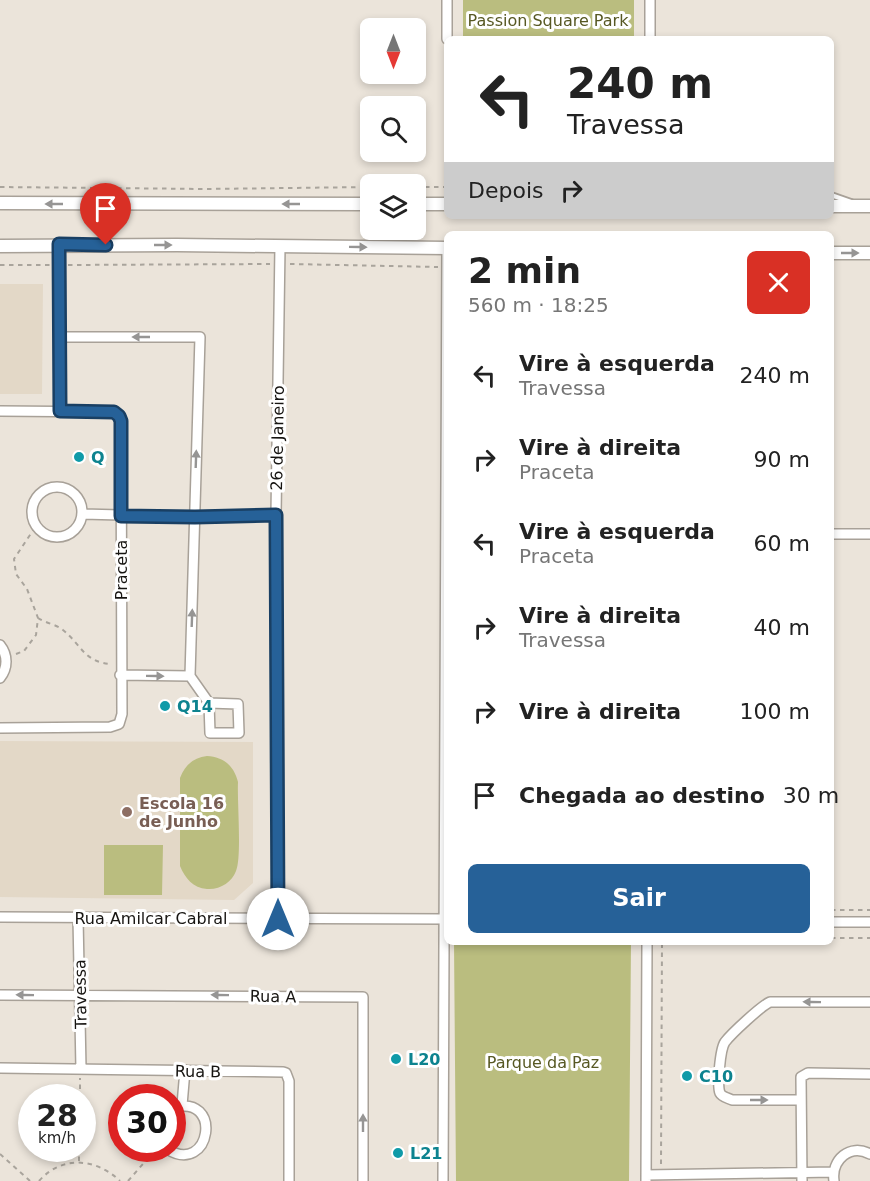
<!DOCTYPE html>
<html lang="pt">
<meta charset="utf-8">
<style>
:root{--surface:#fff;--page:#f2f2f2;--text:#222;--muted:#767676;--accent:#266198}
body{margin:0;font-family:"DejaVu Sans",sans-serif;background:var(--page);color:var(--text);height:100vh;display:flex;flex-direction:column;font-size:22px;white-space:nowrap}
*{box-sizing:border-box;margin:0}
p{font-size:20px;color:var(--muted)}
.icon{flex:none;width:33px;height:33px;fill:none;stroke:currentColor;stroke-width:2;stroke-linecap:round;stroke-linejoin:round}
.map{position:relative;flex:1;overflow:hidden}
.sheet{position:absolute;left:444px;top:231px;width:390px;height:714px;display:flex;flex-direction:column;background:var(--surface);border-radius:9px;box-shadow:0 3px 9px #0003}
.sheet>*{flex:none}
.banner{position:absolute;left:444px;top:36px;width:390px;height:183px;border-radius:9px;box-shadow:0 3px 9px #0003;background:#fff;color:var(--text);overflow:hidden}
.needle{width:39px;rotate:180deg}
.buttons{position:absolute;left:360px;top:18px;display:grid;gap:12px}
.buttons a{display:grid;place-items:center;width:66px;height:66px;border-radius:9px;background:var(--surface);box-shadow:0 3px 9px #0003;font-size:30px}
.speed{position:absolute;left:18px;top:1084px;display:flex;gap:12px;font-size:30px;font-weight:700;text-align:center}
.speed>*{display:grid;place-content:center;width:78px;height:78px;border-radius:50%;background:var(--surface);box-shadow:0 3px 9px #0003;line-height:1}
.speed small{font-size:15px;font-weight:400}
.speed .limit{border:9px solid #d22;background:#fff;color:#111}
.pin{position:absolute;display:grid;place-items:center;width:51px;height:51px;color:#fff;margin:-62px -26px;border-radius:50% 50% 50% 0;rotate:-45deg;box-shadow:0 0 6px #0007}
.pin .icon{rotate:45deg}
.me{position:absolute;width:66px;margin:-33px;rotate:0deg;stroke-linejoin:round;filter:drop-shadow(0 0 4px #0008)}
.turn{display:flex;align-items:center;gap:21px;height:126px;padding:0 24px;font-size:27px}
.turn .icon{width:78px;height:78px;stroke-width:2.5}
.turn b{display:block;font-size:42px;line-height:51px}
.then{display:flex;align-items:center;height:57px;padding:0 24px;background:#0003;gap:12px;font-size:22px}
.round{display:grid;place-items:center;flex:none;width:63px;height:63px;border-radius:9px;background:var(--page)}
.overview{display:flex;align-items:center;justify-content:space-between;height:102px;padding:0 24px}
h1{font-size:36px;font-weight:700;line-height:45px}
.action{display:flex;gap:12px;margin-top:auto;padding:12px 24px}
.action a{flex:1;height:69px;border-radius:9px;background:var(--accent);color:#fff;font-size:24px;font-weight:700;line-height:69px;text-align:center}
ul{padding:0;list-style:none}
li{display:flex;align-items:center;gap:18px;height:84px;padding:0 24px}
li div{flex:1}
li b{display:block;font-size:22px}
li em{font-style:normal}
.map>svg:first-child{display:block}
</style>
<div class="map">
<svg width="870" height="1181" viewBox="0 0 870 1181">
<rect width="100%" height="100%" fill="#ebe4da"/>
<!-- built -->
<path fill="#e3d8c7" d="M0,284H43L42,394H0Z
M0,741L253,742V883L234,900L0,897Z"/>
<!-- green -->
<path fill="#babd7f" d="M463,0H634V39H463Z
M207,756C224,757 234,766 238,782C237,801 242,857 236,871C232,882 220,890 207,889C193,888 185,878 180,866V778C185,765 193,758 207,756Z
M104,845H163L162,895H104Z
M454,942H631L629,1181H456Z"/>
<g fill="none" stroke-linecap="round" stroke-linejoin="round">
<!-- service casing -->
<g stroke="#a8a198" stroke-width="8">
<path id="service" d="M831,195L851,202"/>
</g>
<!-- minor casing -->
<g stroke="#a8a198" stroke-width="12">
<path id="minor" d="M447,0V39
M650,39V0
M59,245L60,411
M60,337H200L190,676L209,703
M0,411L114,412L119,416L121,421L122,714L119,724L110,727L0,728
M32 512a25 25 0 1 1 50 0a25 25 0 1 1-50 0Z
M83,514L195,517L276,515
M831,534H870
M0,645C8,655 8,668 0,678
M120,675L190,676
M209,703L238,704L239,733H210Z
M0,917L447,919
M78,918L81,1069
M278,919L276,515L280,246
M831,922H870
M0,995L363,997V1181
M0,1068L283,1072L286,1073L289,1081V1181
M801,1100H732C728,1098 722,1097 720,1093C717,1086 720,1049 725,1042C731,1034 761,1006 770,1002H870
M182,1105L185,1070
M167,1149C211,1177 224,1092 172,1108
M646,1175L833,1172
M443,1181L447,248
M646,1181L647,942
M802,1181L801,1077L808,1073L870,1074
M834,1181C831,1160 850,1143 870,1154"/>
</g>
<!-- tertiary casing -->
<g stroke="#a8a198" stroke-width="15">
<path id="tertiary" d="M0,203L370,204
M416,204H447
M831,206H870
M0,246L177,245L447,248
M831,253H870"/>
</g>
<!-- path -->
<path stroke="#a9a49c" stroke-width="2" stroke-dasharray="4.5 4.5" stroke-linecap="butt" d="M0,187L205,189L370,187
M416,187H447
M290,264L438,267
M0,265H51
M68,265L270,264
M38,618C45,623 58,625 63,630C81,644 84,663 112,664
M16,654L24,651L36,635L38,618L27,589L16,574L14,559L36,526
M831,910H870
M831,938H870
M80,1098V1078
M0,1154L30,1181
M79,1161V1149
M661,1164L662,942
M39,1181C62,1155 96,1158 120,1181
M128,1181L156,1149"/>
<!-- service -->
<use href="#service" stroke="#fff" stroke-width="4.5"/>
<!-- minor -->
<use href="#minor" stroke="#fff" stroke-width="9"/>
<!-- tertiary -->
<use href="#tertiary" stroke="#fff" stroke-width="12"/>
</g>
<!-- one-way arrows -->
<defs><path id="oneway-solid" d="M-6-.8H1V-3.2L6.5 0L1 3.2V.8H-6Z" transform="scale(1.5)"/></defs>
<g fill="#969594">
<use href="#oneway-solid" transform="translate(54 204) rotate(-180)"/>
<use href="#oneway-solid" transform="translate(291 204) rotate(180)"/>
<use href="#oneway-solid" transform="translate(163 245)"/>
<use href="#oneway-solid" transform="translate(358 247) rotate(1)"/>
<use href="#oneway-solid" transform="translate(850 253)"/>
<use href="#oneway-solid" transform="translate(141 337) rotate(-180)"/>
<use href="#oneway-solid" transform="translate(196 459) rotate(-88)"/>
<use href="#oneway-solid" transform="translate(192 618) rotate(-88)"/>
<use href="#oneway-solid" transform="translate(155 676) rotate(1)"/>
<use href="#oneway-solid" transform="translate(25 995) rotate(-179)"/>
<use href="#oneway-solid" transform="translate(220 995) rotate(-179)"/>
<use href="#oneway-solid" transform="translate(812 1002) rotate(-179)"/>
<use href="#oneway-solid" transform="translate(759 1100)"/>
<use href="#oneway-solid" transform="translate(363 1123) rotate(-90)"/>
</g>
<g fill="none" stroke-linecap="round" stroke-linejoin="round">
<!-- route casing -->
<g stroke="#193f63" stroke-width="15">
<path id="route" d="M106,245L59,244L60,411L114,412L119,416L121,421V516L195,517L276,515L278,919"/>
</g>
<!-- route -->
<use href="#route" stroke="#266198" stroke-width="10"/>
</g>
<!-- markers -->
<g fill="#0f9aa8" stroke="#fff" stroke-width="2">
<circle cx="79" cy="457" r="6"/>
<circle cx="165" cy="706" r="6"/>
<circle cx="396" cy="1059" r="6"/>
<circle cx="687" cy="1076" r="6"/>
<circle cx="398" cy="1153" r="6"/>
</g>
<circle fill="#8d6e63" stroke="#fff" stroke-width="2" cx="127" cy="812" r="6"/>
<g text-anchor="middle" stroke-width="6" stroke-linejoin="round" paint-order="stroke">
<!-- park labels -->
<g font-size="16" fill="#575823" stroke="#fff">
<text x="548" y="26">Passion Square Park</text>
<text x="543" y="1068">Parque da Paz</text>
</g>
<!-- street labels -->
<g font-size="16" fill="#161411" stroke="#fff">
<text transform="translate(277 438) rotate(-89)" y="6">26 de Janeiro</text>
<text transform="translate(121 570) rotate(-90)" y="6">Praceta</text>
<text x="151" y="924">Rua Amilcar Cabral</text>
<text transform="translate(80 994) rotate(-91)" y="6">Travessa</text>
<text transform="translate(273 996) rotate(1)" y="6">Rua A</text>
<text transform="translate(198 1071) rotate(1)" y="6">Rua B</text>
</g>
<!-- culture labels -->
<g font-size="16" font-weight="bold" fill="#0d838f" stroke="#fff" text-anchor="start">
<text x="91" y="463">Q</text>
<text x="177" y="712">Q14</text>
<text x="408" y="1065">L20</text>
<text x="699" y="1082">C10</text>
<text x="410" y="1159">L21</text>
</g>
<!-- education labels -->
<g font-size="16" font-weight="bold" fill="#785e54" stroke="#fff" text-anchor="start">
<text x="139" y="809">Escola 16<tspan x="139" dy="18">de Junho</tspan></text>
</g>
</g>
</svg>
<div class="buttons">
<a><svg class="needle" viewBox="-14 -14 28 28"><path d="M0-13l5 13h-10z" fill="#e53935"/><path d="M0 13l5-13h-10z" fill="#767676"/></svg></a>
<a><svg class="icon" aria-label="search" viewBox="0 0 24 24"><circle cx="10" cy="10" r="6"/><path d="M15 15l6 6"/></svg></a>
<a><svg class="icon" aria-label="layers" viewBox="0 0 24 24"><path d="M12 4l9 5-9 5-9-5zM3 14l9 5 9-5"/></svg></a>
</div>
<div class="speed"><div>28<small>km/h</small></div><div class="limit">30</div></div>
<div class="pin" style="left:106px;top:245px;background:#d93025"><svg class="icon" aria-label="arrive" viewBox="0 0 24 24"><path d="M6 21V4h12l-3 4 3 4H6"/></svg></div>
<svg class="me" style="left:278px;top:919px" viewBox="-20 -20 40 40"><circle r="19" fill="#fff"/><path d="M0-13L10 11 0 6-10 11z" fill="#266198"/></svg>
<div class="banner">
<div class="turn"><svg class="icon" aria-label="left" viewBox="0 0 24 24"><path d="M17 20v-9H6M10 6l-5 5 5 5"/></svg><div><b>240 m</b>Travessa</div></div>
<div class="then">Depois<svg class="icon" aria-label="right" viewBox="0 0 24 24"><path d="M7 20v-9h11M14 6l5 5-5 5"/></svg></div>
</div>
<section class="sheet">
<div class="overview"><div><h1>2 min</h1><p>560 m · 18:25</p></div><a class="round" style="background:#d93025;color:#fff"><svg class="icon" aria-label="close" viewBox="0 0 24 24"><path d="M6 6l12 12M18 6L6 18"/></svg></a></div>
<ul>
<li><svg class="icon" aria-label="left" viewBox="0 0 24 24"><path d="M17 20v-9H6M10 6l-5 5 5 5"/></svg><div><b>Vire à esquerda</b><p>Travessa</p></div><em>240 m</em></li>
<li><svg class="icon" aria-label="right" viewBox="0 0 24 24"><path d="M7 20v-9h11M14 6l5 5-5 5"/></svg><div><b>Vire à direita</b><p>Praceta</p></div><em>90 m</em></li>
<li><svg class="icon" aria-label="left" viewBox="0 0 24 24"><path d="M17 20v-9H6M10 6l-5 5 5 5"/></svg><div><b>Vire à esquerda</b><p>Praceta</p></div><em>60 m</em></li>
<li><svg class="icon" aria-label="right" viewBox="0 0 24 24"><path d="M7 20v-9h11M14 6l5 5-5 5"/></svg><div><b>Vire à direita</b><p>Travessa</p></div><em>40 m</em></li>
<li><svg class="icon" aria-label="right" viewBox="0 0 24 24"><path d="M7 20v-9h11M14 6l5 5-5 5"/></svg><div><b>Vire à direita</b></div><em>100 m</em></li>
<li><svg class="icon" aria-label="arrive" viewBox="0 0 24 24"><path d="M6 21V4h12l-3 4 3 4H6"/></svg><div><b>Chegada ao destino</b></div><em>30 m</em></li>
</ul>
<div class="action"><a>Sair</a></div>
</section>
</div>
